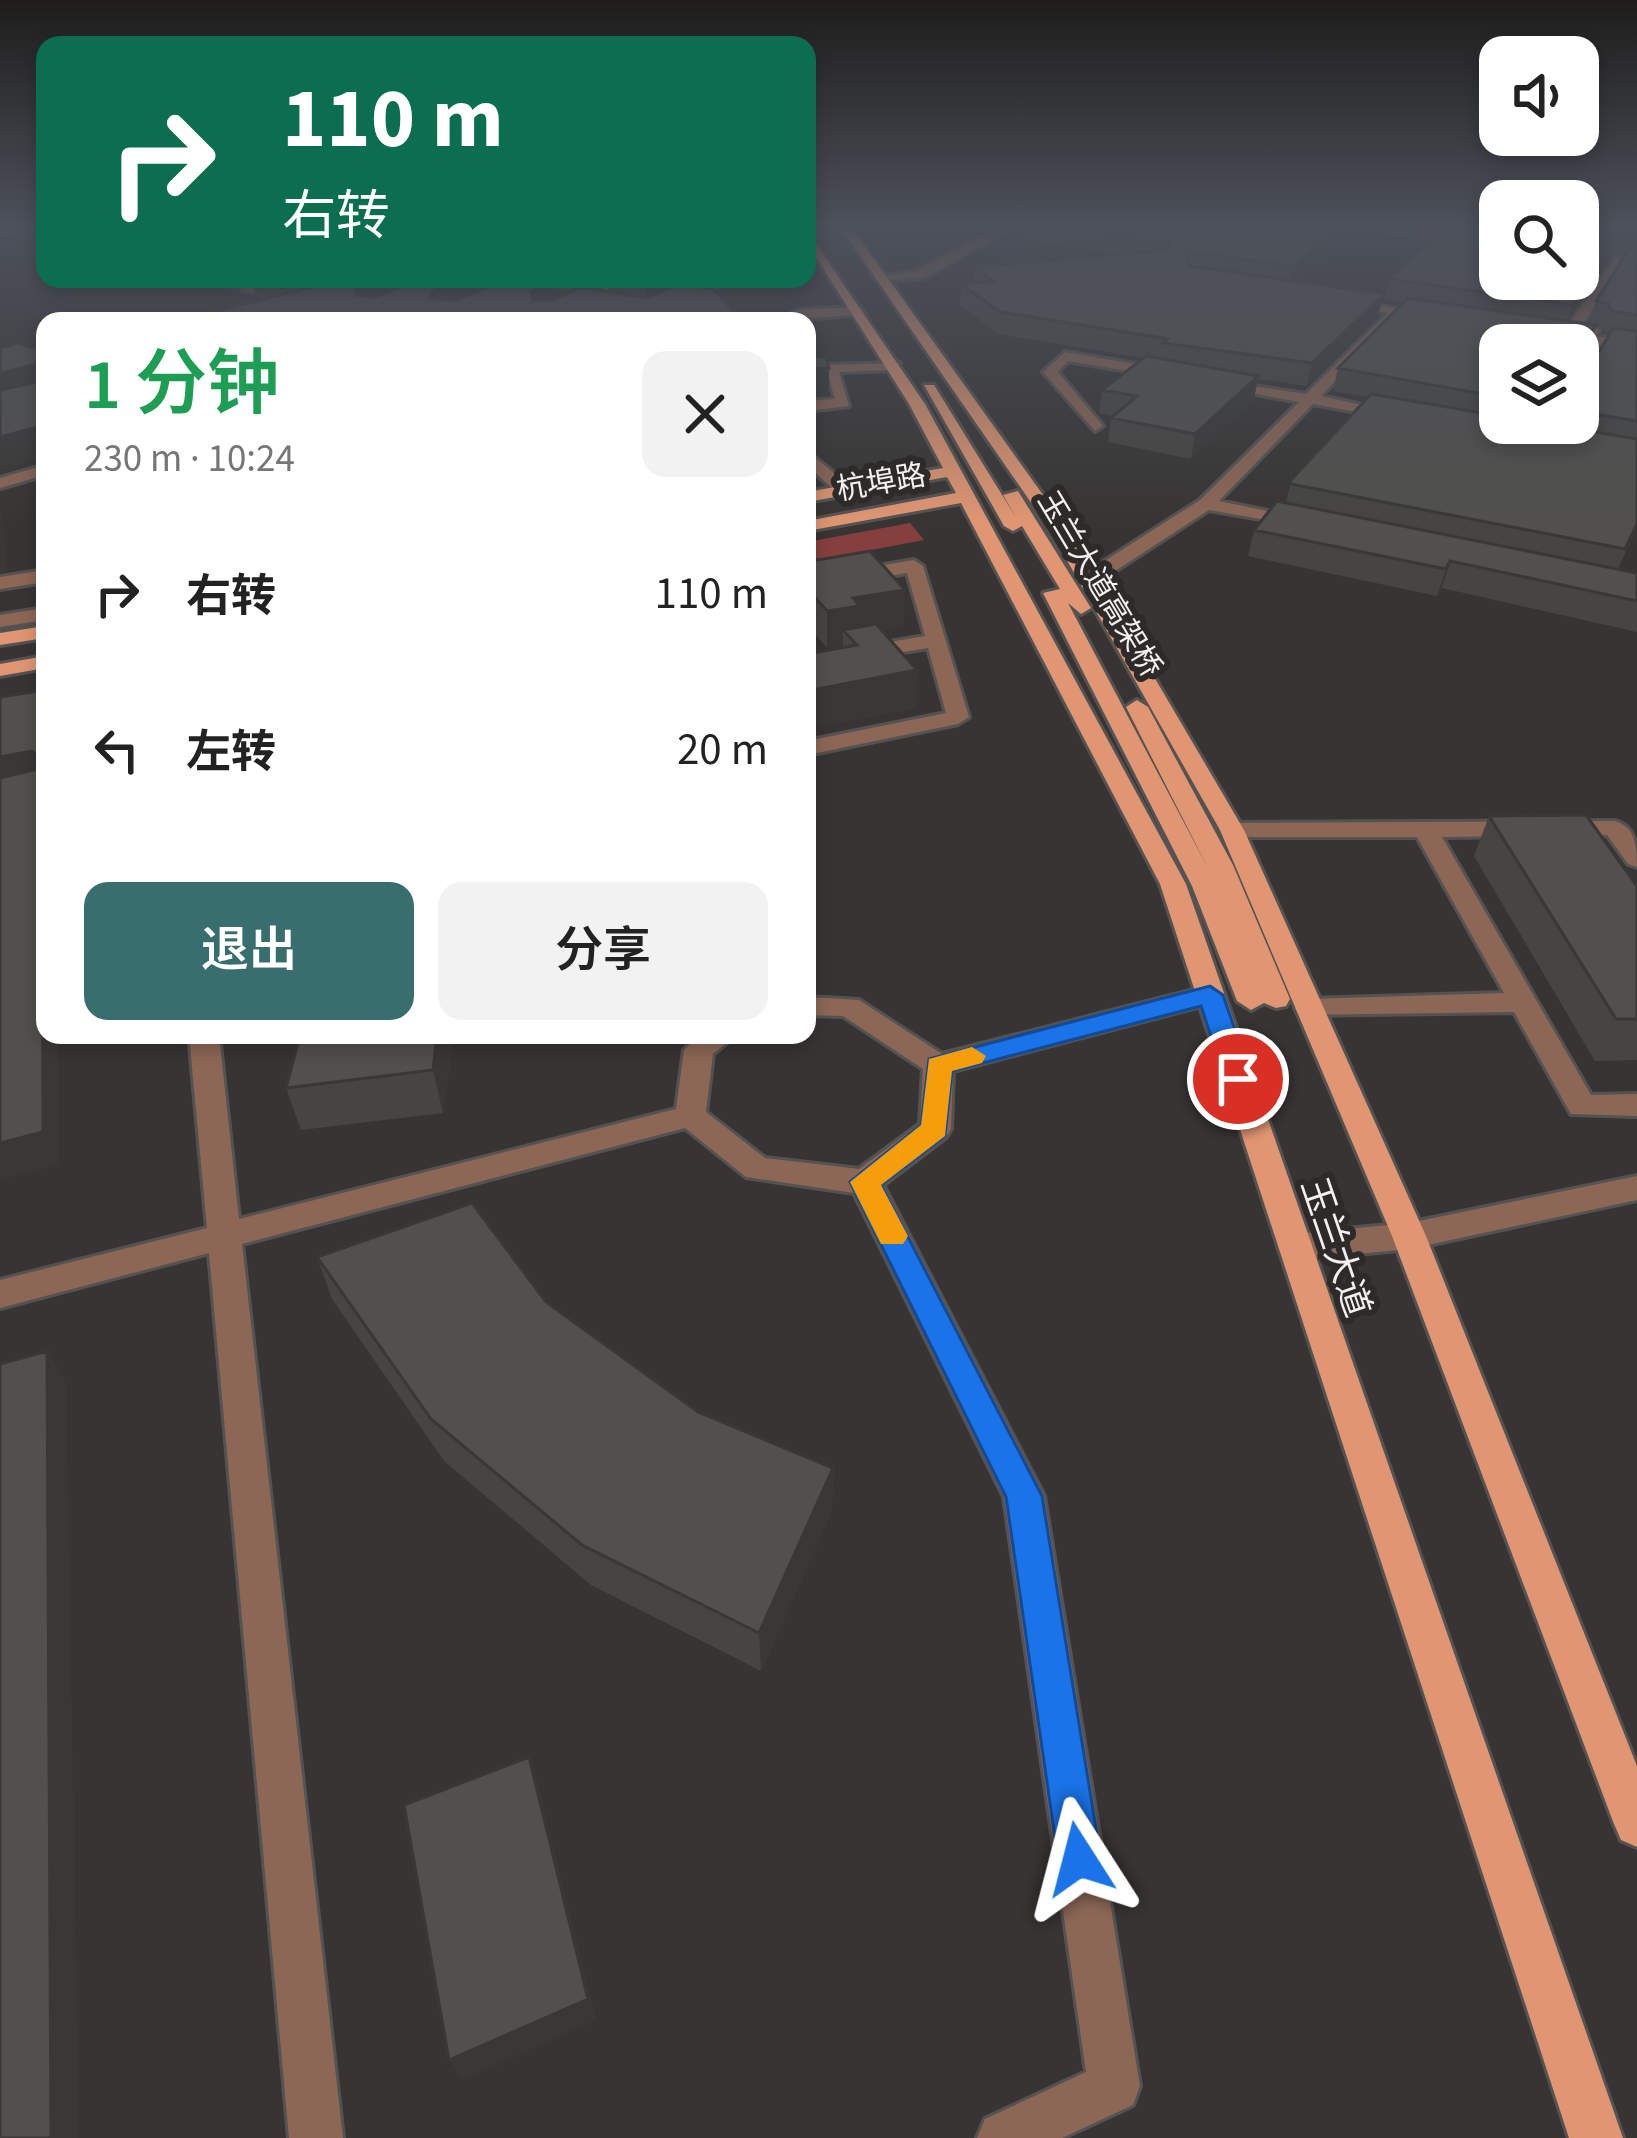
<!DOCTYPE html>
<html lang="zh">
<meta charset="utf-8">
<style>
:root{--surface:#fff;--page:#f2f2f2;--text:#222;--muted:#767676;--accent:#386f6e}
body{margin:0;font-family:"Source Sans 3","Noto Sans SC",sans-serif;background:var(--page);color:var(--text);height:100vh;display:flex;flex-direction:column;font-size:45px;white-space:nowrap}
*{box-sizing:border-box;margin:0}
p{font-size:39px;color:var(--muted)}
.icon{flex:none;width:66px;height:66px;fill:none;stroke:currentColor;stroke-width:2;stroke-linecap:round;stroke-linejoin:round}
.map{position:relative;flex:1;overflow:hidden}
.details{position:absolute;left:36px;top:312px;width:780px;height:732px;display:flex;flex-direction:column;background:var(--surface);border-radius:24px;box-shadow:0 6px 18px #0003}
.details>*{flex:none}
.guide{position:absolute;left:36px;top:36px;width:780px;height:252px;border-radius:24px;box-shadow:0 6px 18px #0003;background:#0b6e4f;color:#fff;overflow:hidden}
.tools{position:absolute;left:1479px;top:36px;display:grid;gap:24px}
.tools a{display:grid;place-items:center;width:120px;height:120px;border-radius:24px;background:var(--surface);box-shadow:0 6px 18px #0003;font-size:60px}
.pin{position:absolute;display:grid;place-items:center;width:102px;height:102px;color:#fff;margin:-51px;border:6px solid #fff;border-radius:50%;box-shadow:0 3px 12px #0007}
.me{position:absolute;width:132px;margin:-66px;rotate:351deg;stroke-linejoin:round;filter:drop-shadow(0 0 9px #0008)}
.turn{display:flex;align-items:center;gap:42px;height:252px;padding:0 48px;font-size:54px}
.turn .icon{width:156px;height:156px;stroke-width:2.5}
.turn b{display:block;font-size:84px;line-height:102px}
.round{display:grid;place-items:center;flex:none;width:126px;height:126px;border-radius:24px;background:var(--page)}
.overview{display:flex;align-items:center;justify-content:space-between;height:204px;padding:0 48px}
h1{font-size:72px;font-weight:600;line-height:90px;color:#1e9e55}
.button{display:flex;gap:24px;margin-top:auto;padding:24px 48px}
.button a{flex:1;height:138px;border-radius:24px;background:var(--accent);color:#fff;font-size:48px;font-weight:600;line-height:138px;text-align:center}
.button a+a{background:var(--page);color:var(--text)}
ul{padding:0;list-style:none}
li{display:flex;align-items:center;gap:36px;height:156px;padding:0 48px}
li div{flex:1}
li b{display:block;font-size:45px}
li em{font-style:normal}
.map>svg:first-child{display:block}
</style>
<div class="map">
<svg width="1637" height="2138" viewBox="0 0 1637 2138">
<rect width="100%" height="100%" fill="#373533"/>
<!-- green -->
<path fill="#853f3e" d="M910,523L924,540L807,562V542Z"/>
<g fill="none" stroke-linecap="round" stroke-linejoin="round">
<!-- minor casing -->
<g stroke="#555351" stroke-width="6">
<path id="minor" d="M19,224H42L0,235V229Z
M1005,224H1019L924,278L879,281L873,277L917,271Z
M1335,224H1369L1500,242V250Z
M1616,257L1622,261L1582,326L1600,329L1596,336L1637,342V350L1547,337L1552,330L1570,332L1566,329Z
M264,279H282L252,293L241,290Z
M624,279H640L554,321H536Z
M715,279H731L676,308L664,305Z
M1336,299L1405,310L1321,396L1403,414L1395,419L1313,404L1219,501L1312,520V528L1209,510L1095,584H1081V576L1200,500L1299,402L1213,386V380L1306,394L1388,313L1336,305Z
M860,307L865,314L777,321L798,310Z
M1065,352L1170,370L1177,374L1170,378L1068,361L1058,372L1103,426L1095,431L1043,372Z
M900,363L895,370L839,372L849,406L807,411V401L835,399L825,365Z
M807,451L850,486V494H838L807,465Z
M45,465V475L0,488V478Z
M914,560L923,566L969,717L958,724L807,755V741L946,713L928,648L807,668V656L925,636L907,573L807,590V578Z
M45,570V582L0,589V577Z
M45,608V620L0,627V615Z
M1614,821C1636,826 1637,847 1637,867L1628,864L1607,835L1442,837L1591,1095L1637,1094V1116L1571,1114L1514,1012L1299,1015L1295,1008L1299,1001L1309,999L1504,993L1417,837H1232L1220,830L1232,823Z
M1210,986L1224,995L1220,1001L953,1071L951,1129L946,1137L883,1185L1044,1496L1140,2086L1133,2105L1062,2138H977L985,2119L1086,2072L1004,1497L854,1193L746,1177L685,1128L242,1244L343,2138H289L209,1253L0,1308V1280L207,1228L189,1035H219L239,1219L676,1109L684,1050L700,1035H736L713,1054L706,1112L765,1158L859,1169L920,1124L923,1069L843,1016L807,1015V997L859,1000L942,1054Z
M1637,1176V1200L1409,1249L1295,1260L1283,1256L1278,1247L1283,1238L1295,1234L1409,1223Z"/>
</g>
<!-- major casing -->
<g stroke="#555351" stroke-width="6">
<path id="major" d="M838,224H849L1066,527L1244,830L1426,1236L1637,1766V1847L1621,1840L1614,1824L1392,1236L1220,830L1048,527Z
M807,231L925,404L1186,884L1623,2138H1569L1160,884L961,503L807,531V521L956,493L947,477L807,502V492L943,468L909,404L807,243Z
M924,385H934L1017,519L1003,495L1018,491L1091,608L1081,614L1068,603L1208,868L1126,707L1137,700L1148,707L1233,865L1290,999L1286,1006L1276,1008L1264,1003L1251,1010L1237,1001L1192,886L1043,593L1060,589L1022,526L1013,531L1004,526Z
M45,626V638L0,645V633Z
M45,656V668L0,676V664Z"/>
</g>
<!-- minor -->
<use href="#minor" fill="#8c6756" fill-rule="evenodd"/>
<!-- major -->
<use href="#major" fill="#e09672" fill-rule="evenodd"/>
</g>
<!-- wall -->
<path fill="#464542" fill-rule="evenodd" d="M1019,224H1357L1356,232L1296,281L1384,294L1378,315L1307,386L1258,379L1254,399L1191,459L1108,442L1111,418L1114,416L1099,413L1102,390L1144,358L998,334L960,305L961,284L974,283L975,267L1119,254L1018,239Z
M1406,224H1500V279L1578,224H1637V527L1618,569L1637,573V632L1442,588L1437,596L1248,556L1254,530L1286,503L1291,480L1368,397L1333,391L1338,368L1403,302L1384,300L1389,279L1442,230ZM1605,253L1625,256L1596,301L1589,323L1601,325L1603,332L1610,333L1592,364L1583,365L1582,356L1589,347L1596,325L1569,321L1601,268ZM1500,345H1578V423H1500Z
M168,279H703L691,285L742,321L267,298L256,296L252,280L239,286L238,293ZM486,280L500,282L487,287ZM608,284L609,292L592,289ZM552,290L569,292L553,300Z
M807,557L904,626L881,630L917,670L915,708L807,729V654L843,648V645L827,648L809,627Z
M1489,816L1637,886V1060L1595,1061L1474,856Z
M300,1035H453L443,1113L301,1130L286,1088Z
M317,1257L546,1302L698,1412L833,1468L832,1509L761,1671L591,1585L444,1461L332,1299Z"/>
<!-- shaded-wall -->
<path fill="#393836" d="M1345,224H1357L1356,232L1290,286L1294,266Z
M1607,248L1601,268L1566,326L1573,305Z
M234,279H252V280L239,286L238,293Z
M294,279H344L320,285L311,283L313,292L302,297L298,281Z
M376,279H440L361,312L356,287Z
M462,279H486L488,294L435,321L430,299L432,292Z
M574,279H608V284L576,293Z
M650,279H703L646,306L645,282Z
M551,282L554,307L534,317L531,292Z
M1384,294L1378,315L1307,386L1312,363Z
M1596,325L1589,347L1578,362L1581,346Z
M38,364L45,383L0,402V373Z
M829,368V395L807,396V369Z
M1258,376L1254,399L1191,459L1195,434Z
M45,425V457L0,470V437Z
M0,509L3,516L7,571L0,573Z
M1450,561L1442,588L1437,596L1446,569Z
M905,590L904,626L859,634L843,630V645L827,648V611L853,598Z
M807,591H809V627H807Z
M917,670L915,708L807,729V691Z
M42,734H45V1035H58L59,1165L0,1180V757L32,751L42,775Z
M437,1035H453L443,1113L433,1070Z
M47,1351L66,1382L79,2138H51Z
M833,1468L832,1509L761,1671L759,1633Z
M529,1757L538,1784L596,2020L462,2080L449,2060Z"/>
<!-- building -->
<path fill="#51504d" stroke="#393836" stroke-width="3" d="M1052,224H1345L1294,266L1184,251L1190,266L1384,294L1312,363L1163,343L1168,339L1000,312L961,284L993,281L975,267L1169,250V242Z
M1578,224H1637V238L1581,229V243L1607,248L1573,305L1389,279L1446,226L1500,234V279H1578Z
M1637,248V315L1611,311L1608,303L1596,301L1629,249Z
M322,279H376L356,287L357,295L372,298L420,279H462L432,292L430,299L455,300L507,279H531L551,282L531,292L533,300H553L581,287L646,298L681,283L713,289L742,321H177L320,285L311,283Z
M1408,298L1596,325L1581,346L1583,365L1592,364L1613,328L1637,331V421L1578,411V345H1500V397L1338,368Z
M19,343L31,348L45,345V425L0,437V390L37,382L38,364L0,373V348Z
M807,355L826,358L829,368L807,369Z
M1146,356L1258,376L1195,434L1111,418L1137,396L1102,390Z
M1371,394L1500,416V423H1543L1637,439V524L1625,549L1291,484V480Z
M1277,501L1637,573V601L1450,561L1446,569L1254,530Z
M870,551L905,590L853,598L860,606L827,611L809,591H807V557L818,560Z
M876,624L917,670L807,691V654L857,645L843,630Z
M45,690V734H42L43,1132L0,1143V778L37,769V755L32,751L0,757V697Z
M1586,815L1637,886V1019H1616L1489,816Z
M300,1035H437L433,1070L286,1088Z
M472,1203L546,1302L698,1412L833,1468L759,1633L582,1545L431,1419L317,1257Z
M47,1351L51,2138H0V1364Z
M529,1757L588,1999L449,2060L404,1805Z"/>
<!-- sky -->
<linearGradient id="sky" x2="0" y2="1"><stop stop-color="#1e1d1c"/><stop offset="0.43" stop-color="#4d515b"/><stop offset="1" stop-color="#4d515b" stop-opacity="0"/></linearGradient>
<rect width="1637" height="524" fill="url(#sky)"/>
<!-- route -->
<path fill="#1a73e8" stroke="#114b97" stroke-width="3" d="M1210,986L1223,995L1252,1079L1248,1085L1238,1088L1225,1079L1201,1006L952,1071L945,1136L881,1185L1042,1496L1101,1859L1095,1874L1079,1880L1064,1874L1058,1859L1006,1497L850,1182L921,1125L929,1059Z"/>
<!-- slow -->
<path fill="#f59e0b" d="M972,1047L986,1056L982,1063L952,1071L945,1136L881,1185L908,1236L903,1244H881L850,1182L921,1125L929,1059Z"/>
<g text-anchor="middle" stroke-width="12" stroke-linejoin="round" paint-order="stroke">
<!-- far-street labels -->
<g font-size="30" fill="#f3f1f0" stroke="#2d2b29">
<text transform="translate(881 482) rotate(-10)" y="10">杭埠路</text>
<text transform="translate(1100 584) rotate(59)" y="10">玉兰大道高架桥</text>
</g>
<!-- street labels -->
<g font-size="36" fill="#f3f1f0" stroke="#2d2b29">
<text transform="translate(1337 1247) rotate(71)" y="13">玉兰大道</text>
</g>
</g>
</svg>
<div class="tools">
<a><svg class="icon" aria-label="sound" viewBox="0 0 24 24"><path d="M4 9h4l5-4v14l-5-4H4zM17 9q2 3 0 6"/></svg></a>
<a><svg class="icon" aria-label="search" viewBox="0 0 24 24"><circle cx="10" cy="10" r="6"/><path d="M15 15l6 6"/></svg></a>
<a><svg class="icon" aria-label="layers" viewBox="0 0 24 24"><path d="M12 4l9 5-9 5-9-5zM3 14l9 5 9-5"/></svg></a>
</div>
<div class="pin" style="left:1238px;top:1079px;background:#d93025"><svg class="icon" aria-label="arrive" viewBox="0 0 24 24"><path d="M6 21V4h12l-3 4 3 4H6"/></svg></div>
<svg class="me" style="left:1079px;top:1859px" viewBox="-20 -20 40 40"><path d="M0-17L14 15 0 8-14 15z" fill="#1a73e8" stroke="#fff" stroke-width="4"/></svg>
<div class="guide">
<div class="turn"><svg class="icon" aria-label="right" viewBox="0 0 24 24"><path d="M7 20v-9h11M14 6l5 5-5 5"/></svg><div><b>110 m</b>右转</div></div>
</div>
<section class="details">
<div class="overview"><div><h1>1 分钟</h1><p>230 m · 10:24</p></div><a class="round"><svg class="icon" aria-label="close" viewBox="0 0 24 24"><path d="M6 6l12 12M18 6L6 18"/></svg></a></div>
<ul>
<li><svg class="icon" aria-label="right" viewBox="0 0 24 24"><path d="M7 20v-9h11M14 6l5 5-5 5"/></svg><div><b>右转</b></div><em>110 m</em></li>
<li><svg class="icon" aria-label="left" viewBox="0 0 24 24"><path d="M17 20v-9H6M10 6l-5 5 5 5"/></svg><div><b>左转</b></div><em>20 m</em></li>
</ul>
<div class="button"><a>退出</a><a>分享</a></div>
</section>
</div>
